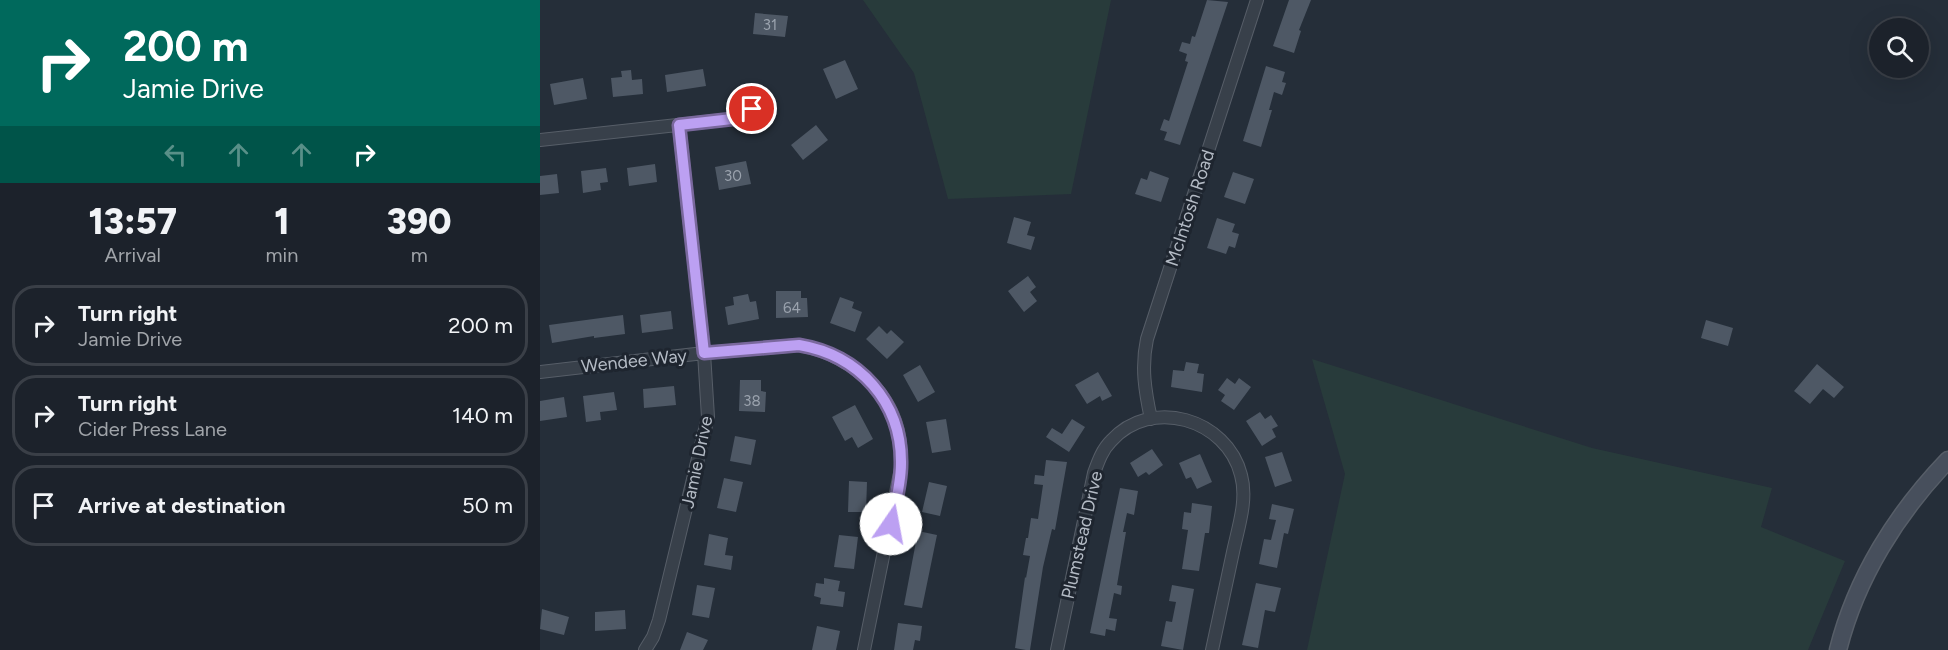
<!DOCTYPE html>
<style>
:root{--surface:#1c222b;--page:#252a33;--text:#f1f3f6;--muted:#a0a4a9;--line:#3a3f47}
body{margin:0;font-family:Figtree,sans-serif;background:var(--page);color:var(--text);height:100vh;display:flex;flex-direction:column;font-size:22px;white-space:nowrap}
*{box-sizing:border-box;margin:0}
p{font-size:20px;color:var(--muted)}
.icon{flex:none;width:33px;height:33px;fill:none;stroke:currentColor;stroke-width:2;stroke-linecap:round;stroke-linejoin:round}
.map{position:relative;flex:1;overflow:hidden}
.sheet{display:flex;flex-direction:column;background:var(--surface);width:540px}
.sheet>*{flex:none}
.guide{background:#00695c;color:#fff;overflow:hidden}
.fabs{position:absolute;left:1329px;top:18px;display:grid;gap:12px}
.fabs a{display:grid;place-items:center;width:60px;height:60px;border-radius:50%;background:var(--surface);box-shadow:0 6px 24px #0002,0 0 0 2px var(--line);font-size:30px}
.pin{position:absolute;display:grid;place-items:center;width:51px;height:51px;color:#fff;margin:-26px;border:3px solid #fff;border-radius:50%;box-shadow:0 2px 6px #0007}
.me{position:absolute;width:66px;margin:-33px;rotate:12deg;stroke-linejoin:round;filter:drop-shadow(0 0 4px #0008)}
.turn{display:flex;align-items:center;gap:21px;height:126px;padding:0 24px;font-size:27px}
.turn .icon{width:78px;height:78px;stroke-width:2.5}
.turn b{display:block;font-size:42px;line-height:51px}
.lanes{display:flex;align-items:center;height:57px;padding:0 24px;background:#0003;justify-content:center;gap:30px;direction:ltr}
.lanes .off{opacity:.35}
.eta{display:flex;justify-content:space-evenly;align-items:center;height:102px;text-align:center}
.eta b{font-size:36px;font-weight:800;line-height:42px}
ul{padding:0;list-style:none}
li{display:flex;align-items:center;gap:18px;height:81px;margin:0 12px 9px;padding:0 12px;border:3px solid var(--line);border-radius:24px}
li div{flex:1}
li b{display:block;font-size:22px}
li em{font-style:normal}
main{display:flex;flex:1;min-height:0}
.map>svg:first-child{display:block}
</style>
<main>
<section class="sheet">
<div class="guide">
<div class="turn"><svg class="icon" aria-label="right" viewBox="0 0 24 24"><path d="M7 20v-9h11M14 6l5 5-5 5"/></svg><div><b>200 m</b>Jamie Drive</div></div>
<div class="lanes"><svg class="icon off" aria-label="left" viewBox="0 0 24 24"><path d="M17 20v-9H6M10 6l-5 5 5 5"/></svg><svg class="icon off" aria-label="ahead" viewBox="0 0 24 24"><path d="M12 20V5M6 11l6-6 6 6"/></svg><svg class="icon off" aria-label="ahead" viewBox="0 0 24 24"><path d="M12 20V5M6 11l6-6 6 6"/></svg><svg class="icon" aria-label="right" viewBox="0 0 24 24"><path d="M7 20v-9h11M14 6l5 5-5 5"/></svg></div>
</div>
<div class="eta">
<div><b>13:57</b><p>Arrival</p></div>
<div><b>1</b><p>min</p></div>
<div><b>390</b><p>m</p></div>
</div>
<ul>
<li><svg class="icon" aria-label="right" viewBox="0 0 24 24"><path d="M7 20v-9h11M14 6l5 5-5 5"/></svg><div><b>Turn right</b><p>Jamie Drive</p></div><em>200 m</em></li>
<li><svg class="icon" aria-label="right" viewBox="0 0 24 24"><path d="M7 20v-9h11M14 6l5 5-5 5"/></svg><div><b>Turn right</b><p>Cider Press Lane</p></div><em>140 m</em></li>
<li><svg class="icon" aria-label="arrive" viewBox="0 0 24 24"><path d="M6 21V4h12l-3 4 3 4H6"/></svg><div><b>Arrive at destination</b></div><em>50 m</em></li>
</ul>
</section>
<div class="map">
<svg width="1408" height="650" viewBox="0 0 1408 650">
<rect width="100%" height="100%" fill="#252e39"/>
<!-- green -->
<path fill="#283b3b" d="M323,0H571L531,194L408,199L374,73Z
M772,359L1052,448L1232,488L1221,527L1305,561L1268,650H767L805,474Z"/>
<!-- building -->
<path fill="#4e5865" d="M667,0L688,2L640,145L624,140L627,132L620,130L624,119L629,121L648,62L645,61L647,54L639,51L642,42L650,44L652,36L655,37Z
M749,0H771L759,30L761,31L754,53L733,46Z
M215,13L248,16L245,37L213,34Z
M305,60L318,89L296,99L283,69Z
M726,66L745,72L742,82L746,83L742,95L734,92L729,110H732L721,147L703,141Z
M163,69L166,86L127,92L125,75Z
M91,70L92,80L102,79L103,94L73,97L71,78L82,77L81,71Z
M43,78L47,99L14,105L10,84Z
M276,125L288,140L263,160L251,145Z
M206,161L211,184L179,190L175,167Z
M115,164L117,182L89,186L87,168Z
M66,168L68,182L60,183L61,190L43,193L41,171Z
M610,171L629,178L621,202L595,194L601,178L607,180Z
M693,172L714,179L705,204L684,197Z
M17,174L19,193L0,195V176Z
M474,217L491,222L487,235L495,237L491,250L467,243Z
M677,218L695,224L692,232L699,234L695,248L689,246L686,254L667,248Z
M488,276L496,287L490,292L497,301L484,312L468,291Z
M236,291H261V298H267L268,317L236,318Z
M208,294L210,302L216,301L219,319L188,325L185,307L194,305L193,297Z
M300,297L314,302L312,308L322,312L315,332L290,323Z
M131,311L133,329L102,333L100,315Z
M83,315L85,334L54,338V336L12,343L9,325Z
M1166,320L1193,328L1188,346L1161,338Z
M339,326L347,334L351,330L364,342L347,359L326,339Z
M646,362L659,364L657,373L664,374L662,392L631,387L633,370L644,371Z
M1277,364L1304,387L1294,398L1283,389L1270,404L1254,391Z
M380,365L395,392L378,402L363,375Z
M558,372L572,396L562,401L560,396L547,404L535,385Z
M687,378L695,384L699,378L711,387L694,410L681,401L685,395L678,390Z
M200,380H221V391L226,392L225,412L199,411Z
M134,386L136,405L104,408L103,389Z
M74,392L77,410L60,412L61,420L46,422L43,396Z
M24,397L27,417L0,421V401Z
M315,405L333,439L318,448L312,437L305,441L292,417Z
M720,412L725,419L731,415L738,426L732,429L736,437L722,446L706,421Z
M406,419L411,450L392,453L386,422Z
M532,419L545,427L529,452L506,437L512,428L522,434Z
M195,436L216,440L211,465L190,461Z
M612,449L623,465L609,475L606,472L598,477L590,463Z
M742,452L752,481L735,487L725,457Z
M660,454L672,482L657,489L651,477L646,479L639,463Z
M506,460L527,462L515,530L512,529L503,567L490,650H486L475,648L485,577L486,578L490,556L483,555L486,538H488L491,518L498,519L503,485L494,484L495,475L504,476Z
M184,478L203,482L196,512L177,508Z
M309,481L327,482L326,512H308Z
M389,482L407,486L400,516L382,512Z
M580,488L598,491L594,515L587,513L583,532H586L577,585L582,586L581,595L574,593L569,618L577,619L575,631L566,629L565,636L550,633Z
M652,503L672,506L669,533H665L659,571L642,569L648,530L642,529L644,512L651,513Z
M732,504L754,509L748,534L744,533L737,568L719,564L724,539L731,540L736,520L729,519Z
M378,531L397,535L382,608L364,605Z
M169,534L188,538L185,555L193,556L191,570L164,565Z
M299,535L318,537L314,569L294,567Z
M284,578L300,581L298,591L305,592L303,607L280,604L281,598L274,596L276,583L284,584Z
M716,583L741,588L735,612L725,610L718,648L702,645Z
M157,585L175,588L169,618L152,615Z
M632,585L654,589L643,650L621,646L626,621L632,622L636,602L629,601Z
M2,609L29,617L24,635L0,629Z
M85,610L86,629L55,631V612Z
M358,623L382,626L380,641L375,640L373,650H354Z
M277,626L300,631L296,650H272Z
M147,632L168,640L163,650H140Z"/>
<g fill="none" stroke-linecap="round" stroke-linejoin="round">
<!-- street casing -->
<g stroke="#575e68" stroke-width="14">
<path id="street" d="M0,140L192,119L202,115L225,100
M0,372L164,353L259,345C304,353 347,385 358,431C361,443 361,455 361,468L324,650
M611,419C605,391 601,367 607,339L717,0
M105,650L113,637L119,620L168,417L164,353L139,125
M517,650L554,473C558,462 562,450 571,441C611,396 687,419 701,475C708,500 698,528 693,552C686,584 679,617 672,650"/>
</g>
<!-- secondary casing -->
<g stroke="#575e68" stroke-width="19">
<path id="secondary" d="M1298,650C1316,578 1357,513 1408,460"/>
</g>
<!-- street -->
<use href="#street" stroke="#38404a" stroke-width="12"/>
<!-- secondary -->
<use href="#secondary" stroke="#474f5c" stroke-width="16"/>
</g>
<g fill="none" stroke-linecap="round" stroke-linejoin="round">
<!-- route casing -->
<g stroke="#7a689d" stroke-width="15">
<path id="route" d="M212,109L192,119L139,125L164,353L259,345C319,355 362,402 361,464C361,484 355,505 351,524"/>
</g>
<!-- route -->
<use href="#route" stroke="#bca0f2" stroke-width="10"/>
</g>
<g text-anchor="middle" stroke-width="6" stroke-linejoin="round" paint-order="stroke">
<!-- number labels -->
<g font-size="15" fill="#9aa2ad">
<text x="230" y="30">31</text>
<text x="193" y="181">30</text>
<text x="252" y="313">64</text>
<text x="212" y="406">38</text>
</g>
<!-- street labels -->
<g font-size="18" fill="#b4bbc5" stroke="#1e252f">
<text transform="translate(650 208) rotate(-72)" y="6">McIntosh Road</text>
<text transform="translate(94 361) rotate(-6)" y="6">Wendee Way</text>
<text transform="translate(157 462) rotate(-78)" y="6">Jamie Drive</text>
<text transform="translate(542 535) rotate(-77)" y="6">Plumstead Drive</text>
</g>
</g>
</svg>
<div class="fabs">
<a><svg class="icon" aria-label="search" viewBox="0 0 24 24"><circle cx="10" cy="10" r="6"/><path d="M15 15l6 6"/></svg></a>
</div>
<div class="pin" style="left:212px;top:109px;background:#d93025"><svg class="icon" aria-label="arrive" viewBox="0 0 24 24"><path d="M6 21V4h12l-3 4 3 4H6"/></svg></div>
<svg class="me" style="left:351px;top:524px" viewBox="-20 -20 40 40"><circle r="19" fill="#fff"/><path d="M0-13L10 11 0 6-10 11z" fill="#bca0f2"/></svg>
</div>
</main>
